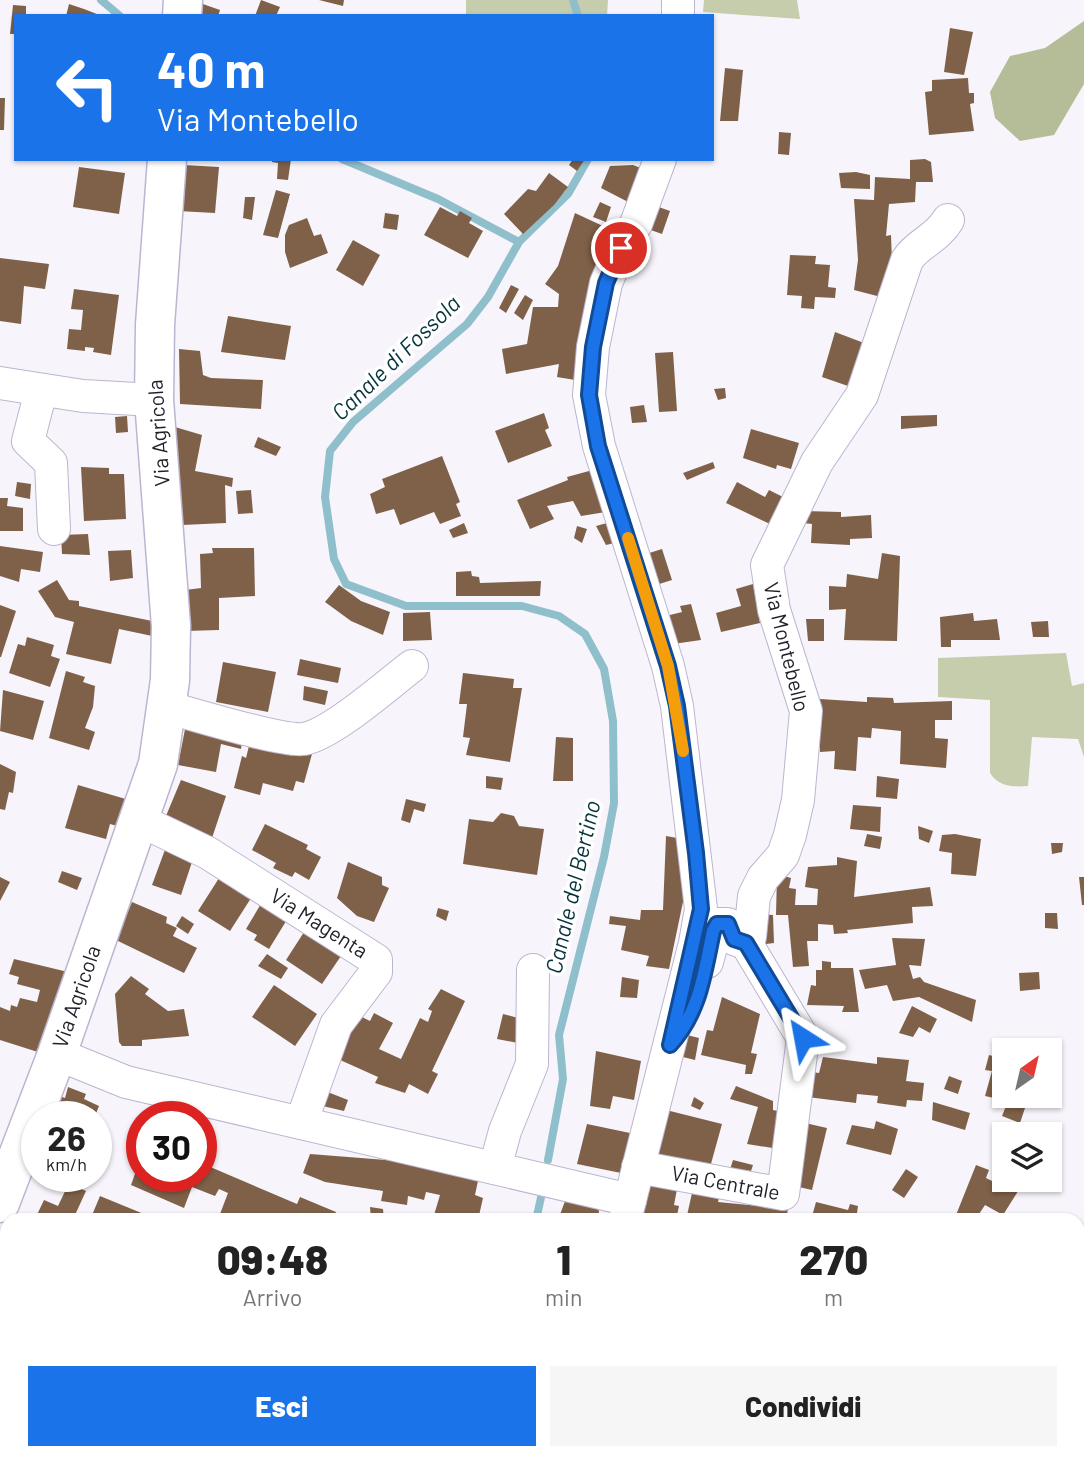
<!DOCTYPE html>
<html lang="it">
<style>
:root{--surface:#fff;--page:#f6f6f6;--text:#222;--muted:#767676;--accent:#1a73e8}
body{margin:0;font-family:Barlow,sans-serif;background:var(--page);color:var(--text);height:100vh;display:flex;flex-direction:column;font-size:26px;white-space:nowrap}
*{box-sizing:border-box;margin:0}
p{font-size:23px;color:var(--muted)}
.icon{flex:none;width:38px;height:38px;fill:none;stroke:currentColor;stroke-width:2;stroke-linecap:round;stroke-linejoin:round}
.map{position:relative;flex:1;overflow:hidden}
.panel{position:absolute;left:0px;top:1213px;width:1085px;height:247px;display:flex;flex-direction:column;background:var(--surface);border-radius:21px 21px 0 0;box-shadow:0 2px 5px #0004}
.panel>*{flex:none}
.top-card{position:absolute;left:14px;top:14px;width:700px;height:147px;border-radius:0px;box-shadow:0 2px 5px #0004;background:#1a73e8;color:#fff;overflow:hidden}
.needle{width:46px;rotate:34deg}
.fabs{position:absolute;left:992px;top:1038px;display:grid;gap:14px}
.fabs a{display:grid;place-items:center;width:70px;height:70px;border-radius:0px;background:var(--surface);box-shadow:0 2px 5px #0004;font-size:35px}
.speed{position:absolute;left:21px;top:1101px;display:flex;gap:14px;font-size:35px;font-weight:700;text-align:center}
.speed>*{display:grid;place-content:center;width:91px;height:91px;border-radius:50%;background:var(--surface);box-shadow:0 2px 5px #0004;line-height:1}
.speed small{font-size:18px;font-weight:400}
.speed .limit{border:10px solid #d22;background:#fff;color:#111}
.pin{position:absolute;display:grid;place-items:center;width:60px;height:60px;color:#fff;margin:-30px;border:4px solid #fff;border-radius:50%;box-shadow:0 2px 7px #0007}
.me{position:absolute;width:77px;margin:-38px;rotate:326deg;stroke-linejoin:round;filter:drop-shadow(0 0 5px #0008)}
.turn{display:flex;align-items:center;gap:24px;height:147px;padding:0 28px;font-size:32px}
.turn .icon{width:91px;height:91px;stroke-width:2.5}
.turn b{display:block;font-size:49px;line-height:60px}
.eta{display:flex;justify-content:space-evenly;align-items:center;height:119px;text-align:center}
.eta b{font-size:42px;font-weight:800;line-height:49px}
.primary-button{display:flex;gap:14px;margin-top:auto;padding:14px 28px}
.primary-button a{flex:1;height:80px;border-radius:0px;background:var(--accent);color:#fff;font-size:28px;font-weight:800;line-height:80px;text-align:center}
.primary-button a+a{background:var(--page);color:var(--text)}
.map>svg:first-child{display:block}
</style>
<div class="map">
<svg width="1084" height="1458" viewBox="0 0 1084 1458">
<rect width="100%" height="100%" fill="#f7f5fb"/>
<!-- green -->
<path fill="#c5cdac" d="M466,0H608L607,16H466Z
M704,0H797L800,19L703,12Z
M1066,653L1072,686L1084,683V757L1078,739L1032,737L1028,786C1013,787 999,787 990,773V700L938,697V658Z
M125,1453H192L183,1458H124Z"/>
<!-- forest -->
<path fill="#b4bd97" d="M1084,21V84L1054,135L1020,141L995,118L990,92L1010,56L1045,48Z"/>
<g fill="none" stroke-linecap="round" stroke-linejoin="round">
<!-- stream -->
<path stroke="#90bfcc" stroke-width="8" d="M101,0L120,16
M573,0L578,16
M342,159L438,199L519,242
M548,1160L563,1079L559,1035L604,857L614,803L613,721L604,669L585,634L559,616L522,606H406L346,584L334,559L325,497L330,451L353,422L467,324L488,297L519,242L568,194L588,159
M536,1220L542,1193
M192,1458L203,1452"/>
</g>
<!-- building -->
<path fill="#7f6149" d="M261,0L280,7L276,16H255Z
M319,0H344L343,6Z
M200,3L220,10L218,16H196Z
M69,4L84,9L102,16H66Z
M13,5L26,6V16H16V34H10Z
M950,28L973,32L964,75L944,72Z
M725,68L743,70L738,121H720Z
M968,78L969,93H974V103L970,104L974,131L929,135L925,92L932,91V80Z
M0,98H5L4,130H0Z
M779,132L791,133L789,155L778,154Z
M272,159H291L288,180L277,179L278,163L272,162Z
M573,159H585L577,171L569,165Z
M925,159L931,162L933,182H916L915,202L889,204L886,236L891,235L892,261L881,297L854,290L858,260L854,199L874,200L875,177L910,179V160Z
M184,165L219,167L215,213L178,211Z
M633,165L646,170L632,204L601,188L610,166Z
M79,167L125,173L119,214L73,207Z
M856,172L870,175V189L841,188L839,173Z
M549,173L568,187L554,205L523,234L504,214L528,189L536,191Z
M276,190L290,194L278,238L263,235Z
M245,197H255L252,220L243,218Z
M600,202L611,207L606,222L593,217Z
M653,205L670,211L662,234L645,228Z
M440,207L457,216L460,211L472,218L469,223L483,231L468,258L424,235Z
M385,213L399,215L397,230L383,228Z
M575,213L605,227L575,380L557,377L559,364L506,374L502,349L527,344L533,307H558L559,294L545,284L558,266Z
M307,218L314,236L321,234L328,253L290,268L285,252V235L289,225Z
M353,240L380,255L363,286L336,270Z
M790,255L816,256L815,264L830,265L828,287L836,288L835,298L815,297L814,309L801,308L802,296L787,295Z
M0,258L49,264L45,289L24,286L21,324L0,321Z
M511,285L519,289L506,313L499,308Z
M74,289L119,295L111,355L93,352L94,348L85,347V351L67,349L69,329L81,330L83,310L71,309Z
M525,295L533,300L523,320L514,313Z
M228,316L291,326L285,360L221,352Z
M835,332L864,343L848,386L822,377Z
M179,349L200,351L203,375L211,378L263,380L261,409L180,404Z
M673,352L677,411L659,412L655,353Z
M725,388L726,398L718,400L714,389Z
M644,405L647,422L632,423L630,407Z
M544,413L549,428L545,430L552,446L508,463L495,431Z
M937,415V426L901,429V416Z
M127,416L128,432L116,433L115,417Z
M175,427L202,435L195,471L233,478L232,487L225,485L226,523L182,525L180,487H173L177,450L171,448Z
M751,429L799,443L791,469L777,465L776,469L743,458Z
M258,437L281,447L276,456L254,447Z
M442,456L460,502L456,504L461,516L440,524L434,512L400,525L394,509L376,514L370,494L385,487L382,479Z
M713,462L715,468L687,480L683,473Z
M81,467L109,468V474H124L126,519L84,521Z
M600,468L612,511L581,516L573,501L547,506L554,519L530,529L517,500L568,480L567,477Z
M17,482L31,484L30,499L15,496Z
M737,482L765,497L769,490L783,497L770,524L726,503Z
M251,490L253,513L238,514L236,491Z
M0,498H8L7,506L23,508V531H0Z
M804,511L841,512V517L871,515L872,538L850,539V545L811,543L812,524L803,523Z
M618,520L623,541L606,545L596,526Z
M464,523L468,533L453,538L449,530Z
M577,526L587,529L582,543L574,538Z
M88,534L90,555L62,554L61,535Z
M0,546L43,552L40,572L21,569L19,582L0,576Z
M212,548H254L255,596L219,598V630L186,631L185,590L201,588L200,554L213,553Z
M662,549L672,580L656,585L646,554Z
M131,550L133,578L110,581L108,551Z
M882,553L900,556L897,641L844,640L846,609L829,610V586L846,587L847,574L878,579Z
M471,571L472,576L479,577L480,583L541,581L540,596H456V572Z
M57,580L69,600L79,601V606L157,622V637L119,629L111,664L66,654L74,622L55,617L38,591Z
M753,584L760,623L721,632L716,613L741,606L736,589Z
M339,585L361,601L390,612L383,635L351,621L325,602Z
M691,604L701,640L673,644L666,616L682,612L680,606Z
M0,605L16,611L1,657H0Z
M430,612L432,640L403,641V613Z
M973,613L974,621L997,619L1000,640H951V647H941L940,617Z
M806,619H824V641H808Z
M1048,621L1049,637H1033L1031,622Z
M27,637L54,645L51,656L60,659L50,687L9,673L18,644L25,646Z
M300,659L341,668L338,683L297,675Z
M223,662L276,672L268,712L216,702Z
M66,671L85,677L83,682L95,686L93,707L85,728L95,732L89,750L49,738Z
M463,673L514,679L513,688H522L510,762L466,755L470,738L463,737L467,704H459Z
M304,686L328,691L325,705L303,700Z
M3,690L44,701L33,740L0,731Z
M867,697L893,698L894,703L952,701V720H935V738L948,739L946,768L900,764L901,731L872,728L871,738L858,737L856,771L834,769L835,751L820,752V699L867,702Z
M187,719L244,731L241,749L221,744L216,772L178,765Z
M556,737L573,738V781H553Z
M251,738L292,756L294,751L312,754L304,783L296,781L293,791L263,783L260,795L234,788L242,756L246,758Z
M0,764L16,772L13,793L9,792L5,810L0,809Z
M486,776L503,778L501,790L486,788Z
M877,776L899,779L897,799L876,797Z
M181,780L226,796L212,838L163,823Z
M78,785L129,800L121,827L110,824L106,839L65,828Z
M406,799L426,804L424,812L414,809L410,823L401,820Z
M853,805L881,807L880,832L850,829Z
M501,813L514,816L519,826L544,829L537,875L463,864L469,819L493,822Z
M265,824L308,845L306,849L321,857L309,880L295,872L292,877L273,868L276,863L252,850Z
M918,826L933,831L929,843L919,839Z
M867,834L882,837L880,849L864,846Z
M955,834L981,839L976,876L951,874L952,853L939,851L942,835Z
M666,836L677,838L684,897L669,969L646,966L649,956L621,950L626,926L609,924L610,916L640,920L641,910H663Z
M1051,843H1063L1062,852L1052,854Z
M166,847L194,856L181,895L152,885Z
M837,857L857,861L854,897L930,887L933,906L912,907L913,923L847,930L848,933L834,934L833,925L818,924V941H807L809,966L793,967L788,915H776L777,874L791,878L789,888L796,889L795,905H817L818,889L805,887L808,867L837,865Z
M348,862L382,877V885L389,888L374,922L357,916L337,898Z
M62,871L82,878L77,890L58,882Z
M221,875L253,895L230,931L198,911Z
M0,877L10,882L0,901Z
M1079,877H1084V905H1082Z
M132,902L167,917L166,923L177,928L173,936L197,948L184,973L116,940Z
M262,902L288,918L269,949L254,940L257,935L246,929Z
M438,908L449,911L446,921L436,916Z
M1045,913H1057L1058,929L1045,928Z
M757,914L773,915L774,943L759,945Z
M182,916L194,924L188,934L176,926Z
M306,929L343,953L322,984L286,960Z
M892,938L925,939L921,966L909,965L913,979L920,977L924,982L976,1000L972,1022L919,997L893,1001L887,985L865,989L859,970L896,965Z
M267,954L288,968L281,979L258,966Z
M14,959L68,972L41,1053L0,1040V1007L10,1011L11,1005L17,1007L20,998L37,1002L40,990L17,984L19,977L9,974Z
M822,961L831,962V968H853L859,1012H842L844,1006L807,1005L811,985L816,986V970H822Z
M1039,972L1040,989L1020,991L1019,973Z
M131,976L149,989L145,994L168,1011L184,1009L189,1036L142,1040V1046H122L119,1042L115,994Z
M622,977L639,980L637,998L620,997Z
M274,985L317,1014L295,1046L252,1017Z
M441,989L465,1001L432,1071L438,1074L428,1094L409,1084L405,1093L375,1083L378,1077L329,1055L354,1013L370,1021L374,1013L393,1023L379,1049L401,1059L420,1018L428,1022L432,1011L428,1009Z
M722,997L760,1014L751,1053L757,1054L752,1074H745L746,1065L701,1055L707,1030L713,1031Z
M912,1006L937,1019L930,1033L919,1027L913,1037L899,1033Z
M503,1014L522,1019L523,1044L497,1039Z
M687,1035L699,1038L695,1060L671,1054Z
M596,1051L641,1061L634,1100L613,1096L610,1109L590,1106Z
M989,1055L1004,1059V1096H1029L1020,1123L1002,1116L1008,1101L985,1096L992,1071L985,1070Z
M823,1057L877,1064V1057L909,1060L906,1081L924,1083L922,1101L907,1100L906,1107L877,1103L878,1096L857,1094L856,1103L807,1097L812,1072L819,1073Z
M949,1076L962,1081L958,1094L944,1089Z
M736,1086L773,1101V1110L792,1114L785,1150L747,1144L758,1107L730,1099Z
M68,1087L86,1094L84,1099L99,1106L95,1116H45L53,1093L65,1098Z
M320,1089L348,1100L344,1111L314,1104Z
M694,1097L704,1103L700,1110L691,1106Z
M933,1102L970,1113L965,1130L932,1120Z
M658,1108L722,1124L709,1171L649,1156Z
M876,1121L898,1129L891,1155L846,1144L852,1125L874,1129Z
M805,1123L827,1128L812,1190L790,1185Z
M587,1124L630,1133L621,1173L577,1164Z
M310,1154L399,1161L479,1176L475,1195L483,1198L478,1220L434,1215L440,1195L426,1192L424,1200L408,1196L407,1205L381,1201L383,1191L325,1182L303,1173Z
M141,1157L142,1176H201V1163L297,1204L300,1197L336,1212L333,1220H235L220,1214L228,1193L219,1189L215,1196L192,1187L184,1208L131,1185Z
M1004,1158V1180H1025L1003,1215L985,1205L975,1220H965L956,1215L976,1165L989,1170L986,1178L994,1182Z
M733,1160L753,1165L751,1171L743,1170L740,1179L728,1176Z
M906,1169L918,1177L904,1198L892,1190Z
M644,1177L678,1184L674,1205L679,1206L676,1220H635Z
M69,1183L86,1191L75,1215L81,1220L35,1219L44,1200L58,1206Z
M694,1184L721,1190L718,1202L788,1209L786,1220H686Z
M568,1193L590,1198L599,1211L598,1220H558Z
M100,1196L156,1219V1220H90Z
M816,1202L848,1210L850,1204L858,1206L856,1220H811Z
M370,1207L383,1209L384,1220H371Z
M0,1286L7,1288V1329L0,1327Z
M0,1415L7,1417V1450L0,1447Z
M6,1452H69L67,1458H3Z
M353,1452H412V1458H353Z
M690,1452L749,1455V1452L775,1453L774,1458H689Z"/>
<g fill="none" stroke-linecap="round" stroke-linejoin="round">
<!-- minor casing -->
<g stroke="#bcb5d0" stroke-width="34">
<g id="minor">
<path d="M678,16V0"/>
<path d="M0,383L83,396L154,400"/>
<path d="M41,391L28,441L51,463L54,529"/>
<path d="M166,707C193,714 281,742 304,739C332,734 387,685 412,666"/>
<path id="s1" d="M139,820L208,853L376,960V972L336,1025L301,1123"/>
<path d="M707,962L717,924H728L734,939L746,943L750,937L754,896L763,878L783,855L790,835L798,800L806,711L774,610L767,565L817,462L862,395L907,260C918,243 937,239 948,220"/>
<path d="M57,1054L126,1082L630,1200"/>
<path id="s2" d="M638,1167L783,1194L803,1038L746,943"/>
<path d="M495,1168L505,1131L532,1064L533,970"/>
<path d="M625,1220L695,943L701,909L677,706L668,666L599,446L589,395L593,347L606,283L621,248L636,224L660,159"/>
<path d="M0,1406L7,1408"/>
<path d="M107,1452L115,1458"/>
<path d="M590,1458V1452"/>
</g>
</g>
<!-- tertiary casing -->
<g stroke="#bcb5d0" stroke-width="41">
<g id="tertiary">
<path d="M182,16L183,0"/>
<path id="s3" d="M0,1203L57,1054L158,764L170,680L171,626L154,400L155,325L167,159"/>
</g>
</g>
<!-- minor -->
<use href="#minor" stroke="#fff" stroke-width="32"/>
<!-- tertiary -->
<use href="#tertiary" stroke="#fff" stroke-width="38"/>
</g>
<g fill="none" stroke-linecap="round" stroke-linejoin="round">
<!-- route casing -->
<g stroke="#114b97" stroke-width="18">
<path id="route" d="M621,248L606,283L593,347L589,395L598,446L668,666L677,706L696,853L701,909L670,1045C700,1012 704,973 713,931L717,924H728L734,939L746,943L803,1038"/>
</g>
<!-- route -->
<use href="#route" stroke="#1a73e8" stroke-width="12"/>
<!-- slow -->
<path stroke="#f59e0b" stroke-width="12" d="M628,538L668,666L683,751"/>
</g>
<g text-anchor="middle" stroke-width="7" stroke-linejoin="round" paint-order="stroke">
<!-- street labels -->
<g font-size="21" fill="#201e27" stroke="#fff">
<text transform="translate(159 433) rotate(-94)" y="7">Via Agricola</text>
<text transform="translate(786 647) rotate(76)" y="7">Via Montebello</text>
<text dy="7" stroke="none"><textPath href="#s1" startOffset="208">Via Magenta</textPath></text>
<text dy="7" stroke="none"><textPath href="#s3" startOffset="220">Via Agricola</textPath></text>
<text dy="7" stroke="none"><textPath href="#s2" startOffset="89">Via Centrale</textPath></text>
</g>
<!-- water labels -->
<g font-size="23" font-style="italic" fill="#05343d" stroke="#fff">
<text transform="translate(396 358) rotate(-44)" y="8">Canale di Fossola</text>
<text transform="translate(573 887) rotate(-77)" y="8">Canale del Bertino</text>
</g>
</g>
</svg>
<div class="fabs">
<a><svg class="needle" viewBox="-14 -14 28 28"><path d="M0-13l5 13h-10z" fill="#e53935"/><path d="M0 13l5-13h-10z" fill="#767676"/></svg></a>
<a><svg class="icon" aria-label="layers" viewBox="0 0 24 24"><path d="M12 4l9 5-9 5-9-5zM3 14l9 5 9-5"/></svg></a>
</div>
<div class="speed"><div>26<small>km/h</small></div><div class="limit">30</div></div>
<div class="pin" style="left:621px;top:248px;background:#d93025"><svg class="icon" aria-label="arrive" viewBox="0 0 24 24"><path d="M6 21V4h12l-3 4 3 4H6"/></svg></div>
<svg class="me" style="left:803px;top:1038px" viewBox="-20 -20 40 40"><path d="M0-17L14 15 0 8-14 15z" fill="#1a73e8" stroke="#fff" stroke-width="4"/></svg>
<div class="top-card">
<div class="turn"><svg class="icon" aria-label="left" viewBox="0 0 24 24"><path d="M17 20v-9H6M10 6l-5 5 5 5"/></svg><div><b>40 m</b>Via Montebello</div></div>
</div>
<section class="panel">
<div class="eta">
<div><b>09:48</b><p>Arrivo</p></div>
<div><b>1</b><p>min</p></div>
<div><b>270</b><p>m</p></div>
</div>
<div class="primary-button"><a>Esci</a><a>Condividi</a></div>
</section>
</div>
